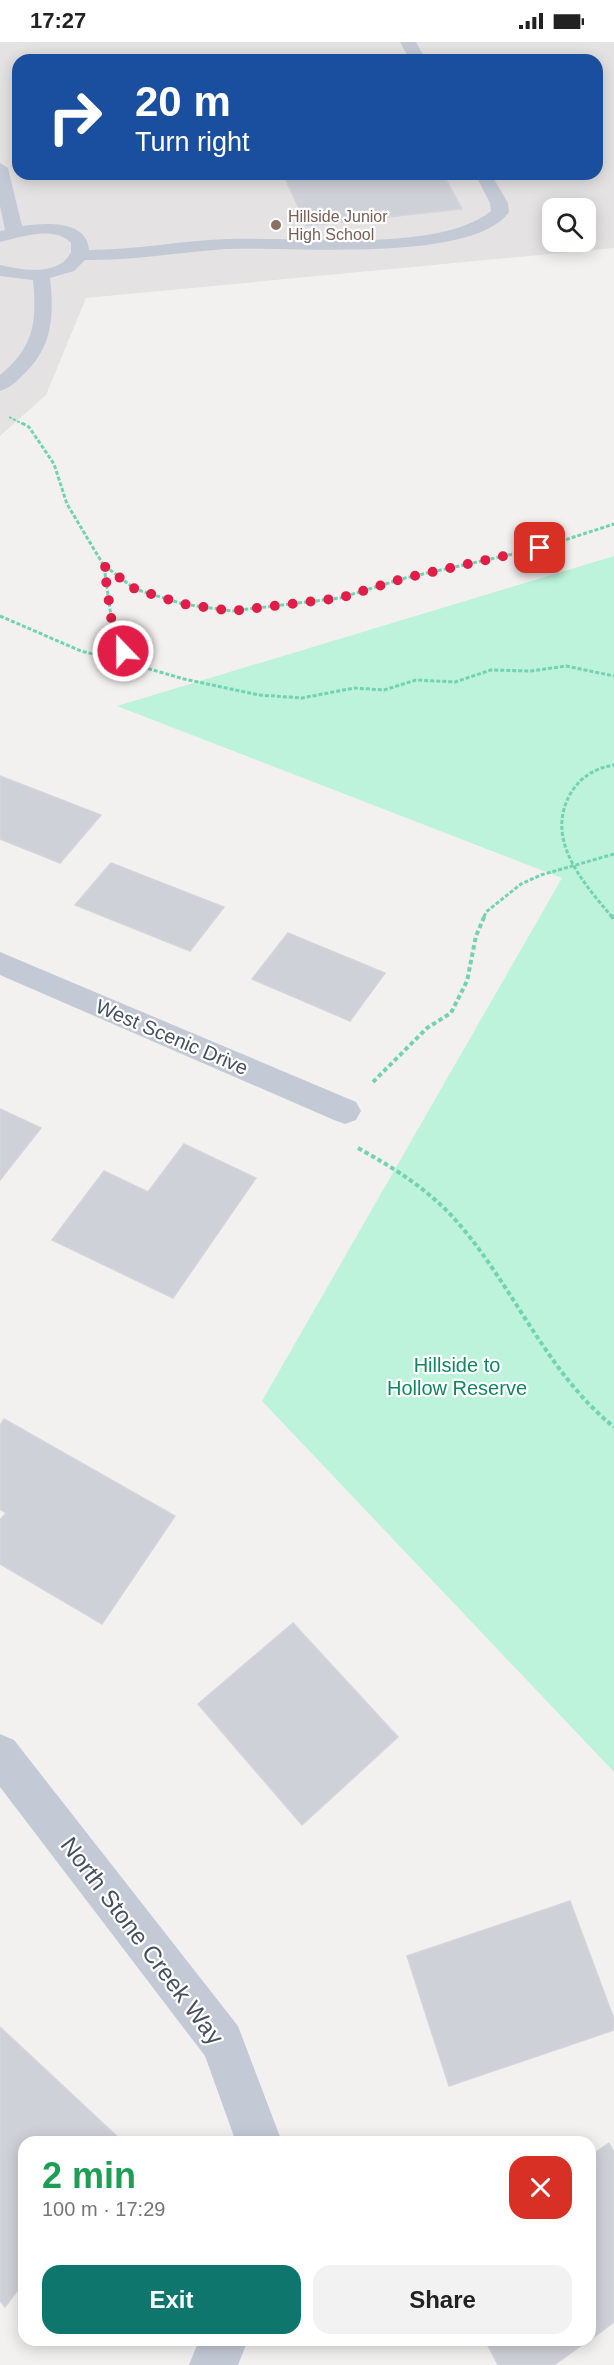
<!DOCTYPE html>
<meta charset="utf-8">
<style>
:root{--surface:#fff;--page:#f2f2f2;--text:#222;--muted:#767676;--accent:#0f766e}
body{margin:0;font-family:Arial,sans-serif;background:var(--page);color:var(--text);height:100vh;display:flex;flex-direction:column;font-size:22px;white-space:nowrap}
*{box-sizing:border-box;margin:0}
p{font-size:20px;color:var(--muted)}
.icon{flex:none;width:33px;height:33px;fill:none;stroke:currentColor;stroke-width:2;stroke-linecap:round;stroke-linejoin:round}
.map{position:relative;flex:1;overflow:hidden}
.drawer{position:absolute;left:18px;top:2094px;width:578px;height:210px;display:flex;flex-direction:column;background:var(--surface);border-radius:18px;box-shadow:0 3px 15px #0003}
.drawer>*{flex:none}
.banner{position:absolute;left:12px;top:12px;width:591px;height:126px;border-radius:18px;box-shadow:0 3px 15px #0003;background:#1a4fa0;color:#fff;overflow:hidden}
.controls{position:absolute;left:542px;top:156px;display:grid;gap:12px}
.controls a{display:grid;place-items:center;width:54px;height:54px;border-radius:12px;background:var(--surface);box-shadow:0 3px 15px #0003;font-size:30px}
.pin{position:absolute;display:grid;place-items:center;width:51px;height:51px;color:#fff;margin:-26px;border-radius:12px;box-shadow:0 3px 9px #0006}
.me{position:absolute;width:66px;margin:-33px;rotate:338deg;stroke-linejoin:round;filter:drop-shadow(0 0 4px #0008)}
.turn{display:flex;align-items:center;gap:21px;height:126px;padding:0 24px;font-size:27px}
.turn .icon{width:78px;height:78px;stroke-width:2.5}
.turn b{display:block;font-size:42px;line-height:51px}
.round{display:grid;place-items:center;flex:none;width:63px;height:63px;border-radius:18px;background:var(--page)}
.overview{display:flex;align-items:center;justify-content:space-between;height:102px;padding:0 24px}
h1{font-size:36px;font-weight:700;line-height:45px;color:#1e9e55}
.button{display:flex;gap:12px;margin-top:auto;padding:12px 24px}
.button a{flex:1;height:69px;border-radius:18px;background:var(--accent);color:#fff;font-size:24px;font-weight:700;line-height:69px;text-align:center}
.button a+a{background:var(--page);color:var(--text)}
.status{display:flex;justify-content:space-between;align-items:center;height:42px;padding:0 30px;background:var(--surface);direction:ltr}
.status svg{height:16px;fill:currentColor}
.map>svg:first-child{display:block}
</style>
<div class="status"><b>17:27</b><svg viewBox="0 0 49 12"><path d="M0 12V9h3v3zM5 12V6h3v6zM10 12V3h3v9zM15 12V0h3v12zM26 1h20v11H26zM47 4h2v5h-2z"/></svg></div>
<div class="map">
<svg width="614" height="2323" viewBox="0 0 614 2323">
<rect width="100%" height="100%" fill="#f3f1f0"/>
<!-- education -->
<path fill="#e4e2e2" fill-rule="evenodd" d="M0,0H614V206L86,256L46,353L0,394ZM18,18H597V132H18ZM552,166H585V200H552Z"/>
<!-- green -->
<path fill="#bcf3da" d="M614,514V1730L262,1359L562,836L117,664Z"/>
<!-- building -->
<path fill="#cfd1d8" stroke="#d4d5dc" stroke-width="1.5" d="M283,132H443L462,167L307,184Z
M0,734L101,773L60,821L0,797Z
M111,821L224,865L190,909L75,863Z
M288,891L385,931L350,979L252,937Z
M0,1067L41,1086L0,1138Z
M184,1102L256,1136L173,1256L52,1198L104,1129L148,1150Z
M4,1377L175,1474L102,1582L0,1522V1478L6,1471L0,1467V1383Z
M293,1581L398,1695L302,1783L198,1662Z
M570,1859L614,1977V1988L449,2044L407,1914Z
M0,1985L123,2100H24V2240L5,2265L0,2259Z
M609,2101L614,2110V2280L590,2298V2114Z
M485,2298H589L554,2323H498Z"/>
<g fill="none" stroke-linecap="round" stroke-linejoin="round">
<!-- path-far2 -->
<path stroke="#72d3b3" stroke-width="2" stroke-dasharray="3 1.5" stroke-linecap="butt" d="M9,375L25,383"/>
<!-- path-far1 -->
<path stroke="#72d3b3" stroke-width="3" stroke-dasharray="4 2" stroke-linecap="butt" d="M22,381L29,385L54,422L67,462L104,524L114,596L132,622L184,637L259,653L302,656L354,646L384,648L416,638L455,640L491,628L531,629L566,624L614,634
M105,524L135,547L183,562L232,569L340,556L405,536L540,506L614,482
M0,574L81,609L132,622
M484,875L486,870L521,842L541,833L614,812
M612,875C582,839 543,796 572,749C582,734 596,726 614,723"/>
<!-- path -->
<path stroke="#72d3b3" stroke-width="4" stroke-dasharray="4.5 3" stroke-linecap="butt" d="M611,873L614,877
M373,1040L427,986L451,971L467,939L476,894L485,873
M358,1106C392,1125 423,1144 450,1172C511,1237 544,1329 614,1385"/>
<!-- lane -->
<path fill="#c3cad6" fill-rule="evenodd" d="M400,0H416L426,18H410Z
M0,121L8,126L22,184C43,181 87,177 89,208C135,208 180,199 226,197C294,194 439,212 491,169L490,161L475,132H491L508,161L509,170C472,222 287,204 226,207C179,210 132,219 85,218L74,229L50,236C54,272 53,302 27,329C19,337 11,346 0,349V333C34,305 37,280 33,238L0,234V223C22,228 59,235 71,210V201C55,183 20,195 0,200V189L5,188L0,164Z"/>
<!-- street -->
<path fill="#c3cad6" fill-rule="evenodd" d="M0,910L356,1060L361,1069L356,1078L345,1082L334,1078L0,933Z
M0,1692L14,1698L238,1984L282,2100H236L205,2014L0,1745Z
M199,2298H248L238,2323H189Z"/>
</g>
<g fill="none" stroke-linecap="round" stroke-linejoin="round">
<!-- route -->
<path stroke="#e11d48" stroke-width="10" stroke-dasharray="0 18" d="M123,609L114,596L104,524L135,547L183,562L232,569L340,556L405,536L540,506"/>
</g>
<!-- markers -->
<circle fill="#8d6e63" stroke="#fff" stroke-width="2" cx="276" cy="183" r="6"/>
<g text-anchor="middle" stroke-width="4.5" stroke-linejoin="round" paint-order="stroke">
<!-- far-education labels -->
<g font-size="16" fill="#785e54" stroke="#fff" text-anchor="start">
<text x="288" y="180">Hillside Junior<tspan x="288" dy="18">High School</tspan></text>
</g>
<!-- street labels -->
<g font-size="20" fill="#47505f" stroke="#fff">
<text transform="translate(172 995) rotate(23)" y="7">West Scenic Drive</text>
</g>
<!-- park labels -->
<g font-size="20" fill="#11875f" stroke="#fff">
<text x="457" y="1330">Hillside to<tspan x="457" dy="23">Hollow Reserve</tspan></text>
</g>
<!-- near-street labels -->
<g font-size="24" fill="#47505f" stroke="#fff">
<text transform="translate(142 1899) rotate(53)" y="8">North Stone Creek Way</text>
</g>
</g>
</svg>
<div class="controls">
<a><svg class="icon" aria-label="search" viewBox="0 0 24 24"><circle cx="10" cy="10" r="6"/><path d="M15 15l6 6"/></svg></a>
</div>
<div class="pin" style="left:540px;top:506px;background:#d93025"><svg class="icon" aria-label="arrive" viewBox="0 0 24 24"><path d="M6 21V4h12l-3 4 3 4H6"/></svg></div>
<svg class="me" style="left:123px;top:609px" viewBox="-20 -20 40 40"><circle r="17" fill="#e11d48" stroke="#fff" stroke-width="3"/><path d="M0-11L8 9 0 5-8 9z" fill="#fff"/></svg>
<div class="banner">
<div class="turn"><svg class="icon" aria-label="right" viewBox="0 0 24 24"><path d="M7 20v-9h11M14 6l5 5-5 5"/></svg><div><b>20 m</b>Turn right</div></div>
</div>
<section class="drawer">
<div class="overview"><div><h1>2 min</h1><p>100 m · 17:29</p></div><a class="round" style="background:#d93025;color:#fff"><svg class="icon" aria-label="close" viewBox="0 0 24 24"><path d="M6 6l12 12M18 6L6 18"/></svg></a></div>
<div class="button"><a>Exit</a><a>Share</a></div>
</section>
</div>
